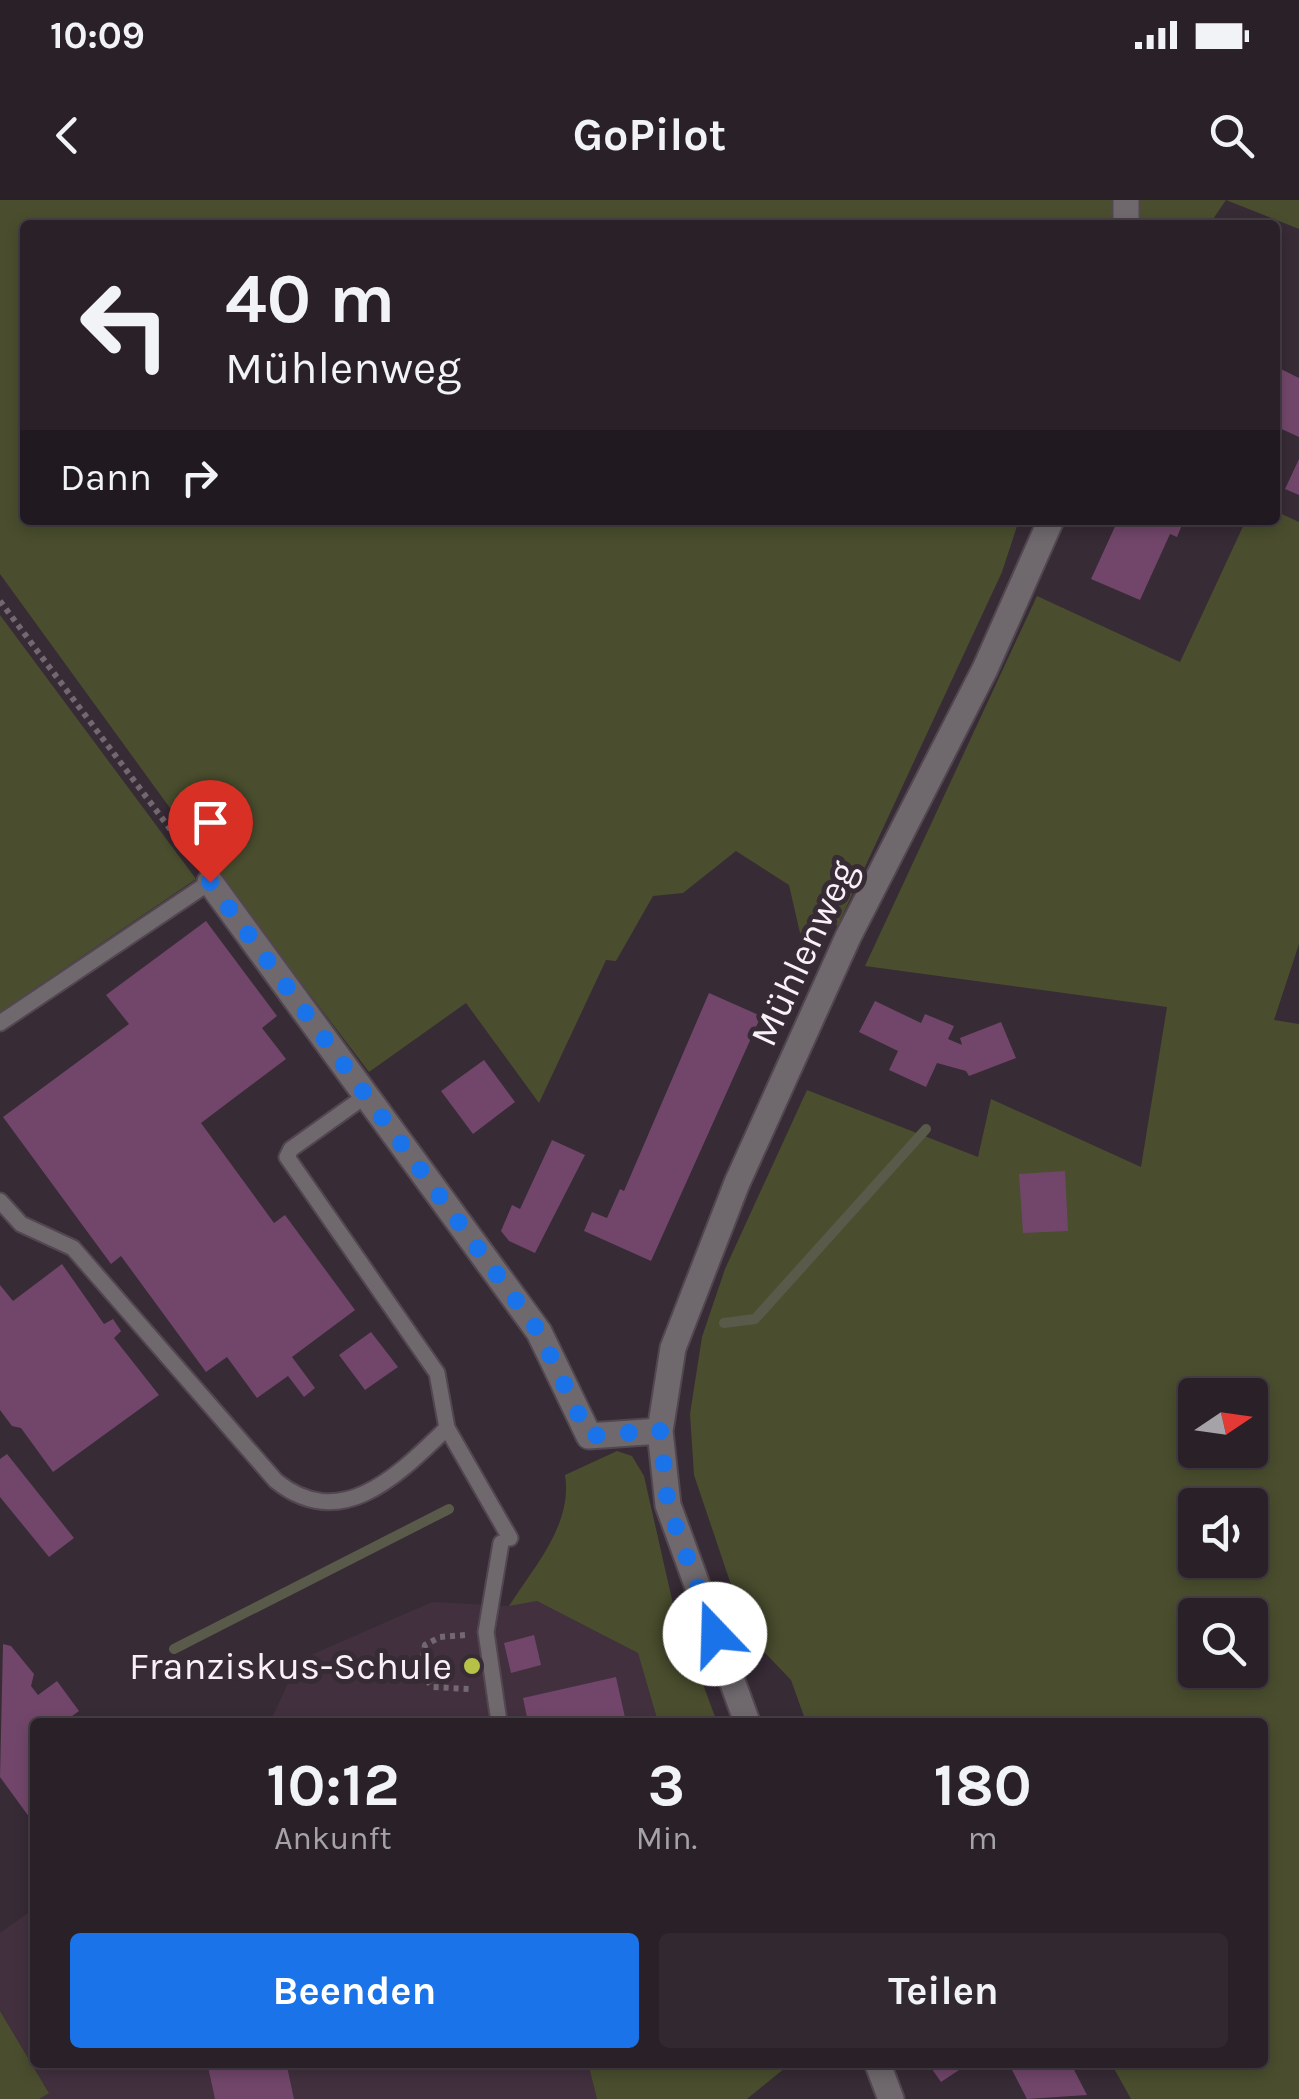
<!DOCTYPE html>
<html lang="de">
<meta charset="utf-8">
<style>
:root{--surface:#292028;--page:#312830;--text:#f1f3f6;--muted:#a5a3a8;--line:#453e45;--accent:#1a73e8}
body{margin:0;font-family:Karla,sans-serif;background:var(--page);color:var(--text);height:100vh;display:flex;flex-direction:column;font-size:38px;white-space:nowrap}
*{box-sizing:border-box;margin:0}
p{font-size:32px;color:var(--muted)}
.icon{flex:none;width:55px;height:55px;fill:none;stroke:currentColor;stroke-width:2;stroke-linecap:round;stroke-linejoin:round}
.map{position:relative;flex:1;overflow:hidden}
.side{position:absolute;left:30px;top:1518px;width:1238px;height:350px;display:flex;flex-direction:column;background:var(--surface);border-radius:10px;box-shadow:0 5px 15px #0003,0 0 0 2px var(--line)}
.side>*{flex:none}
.banner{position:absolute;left:20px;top:20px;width:1260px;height:305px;border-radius:10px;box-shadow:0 5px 15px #0003,0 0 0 2px var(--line);background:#292028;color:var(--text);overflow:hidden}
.needle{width:65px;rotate:77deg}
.controls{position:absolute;left:1178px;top:1178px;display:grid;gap:20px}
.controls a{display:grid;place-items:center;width:90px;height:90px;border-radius:10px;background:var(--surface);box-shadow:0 5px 15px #0003,0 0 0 2px var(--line);font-size:50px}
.pin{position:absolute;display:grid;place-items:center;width:85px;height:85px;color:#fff;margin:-102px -42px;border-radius:50% 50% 50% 0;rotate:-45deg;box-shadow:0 0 10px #0007}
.pin .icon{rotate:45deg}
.me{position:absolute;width:110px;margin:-55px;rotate:339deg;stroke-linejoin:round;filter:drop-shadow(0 0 8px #0008)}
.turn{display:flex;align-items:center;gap:35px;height:210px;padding:0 40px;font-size:45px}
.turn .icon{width:130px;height:130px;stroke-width:2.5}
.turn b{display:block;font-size:70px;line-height:85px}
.then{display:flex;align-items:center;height:95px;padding:0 40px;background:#0003;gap:20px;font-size:38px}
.eta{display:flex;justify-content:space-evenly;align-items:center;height:170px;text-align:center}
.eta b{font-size:60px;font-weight:700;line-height:70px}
.primary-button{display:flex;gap:20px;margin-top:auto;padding:20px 40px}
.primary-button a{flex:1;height:115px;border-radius:10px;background:var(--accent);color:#fff;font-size:40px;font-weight:700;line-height:115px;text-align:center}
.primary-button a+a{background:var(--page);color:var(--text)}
.status{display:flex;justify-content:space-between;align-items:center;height:70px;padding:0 50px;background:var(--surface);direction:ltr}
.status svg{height:28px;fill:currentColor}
header{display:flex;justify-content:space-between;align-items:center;height:130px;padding:0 40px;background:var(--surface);font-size:45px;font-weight:700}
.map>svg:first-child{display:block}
</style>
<div class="status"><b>10:09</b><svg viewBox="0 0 49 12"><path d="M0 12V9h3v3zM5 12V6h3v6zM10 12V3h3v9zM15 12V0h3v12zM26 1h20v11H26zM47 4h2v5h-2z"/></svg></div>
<header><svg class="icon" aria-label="back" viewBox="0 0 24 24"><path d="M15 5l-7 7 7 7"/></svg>GoPilot<svg class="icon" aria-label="search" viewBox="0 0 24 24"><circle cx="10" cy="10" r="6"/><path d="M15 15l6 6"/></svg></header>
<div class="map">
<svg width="1299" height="1899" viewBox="0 0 1299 1899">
<rect width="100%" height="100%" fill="#372b35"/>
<!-- built -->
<path fill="#42303f" d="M537,1401L638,1453L658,1522H270L291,1477L313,1454L432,1402L509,1406Z
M35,1708V1862L588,1863L597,1899H39L49,1892L0,1811V1733Z"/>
<!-- green -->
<path fill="#4a4e2e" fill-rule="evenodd" d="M0,0H1299V29L1226,0L1209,25H25V320H1019L1002,372L838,725L800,733L789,685L736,651L683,693L653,696L616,761L606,760L539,903L466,803L369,872L207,659L0,374Z
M1275,311L1299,322V744L1274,820L1299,824V1899H1131L1111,1863L1262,1862V1522H806L791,1480L748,1435L694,1275L690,1214L702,1137L725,1069L807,890L978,957L991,899L1141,967L1167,807L865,766L1037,396L1180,462L1246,320H1275ZM1195,1195H1250V1250H1195ZM1195,1305H1250V1360H1195ZM1195,1415H1250V1470H1195Z
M0,415L196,679L0,812Z
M617,1251L632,1256L644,1276L673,1404L717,1522H658L638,1453L537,1401L509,1406C534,1367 573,1324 565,1275Z
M0,1811L49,1893L39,1899H0Z
M588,1863V1862L791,1863L747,1899H597Z"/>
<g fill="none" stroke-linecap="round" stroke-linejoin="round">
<!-- stream -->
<path stroke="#5a5a4a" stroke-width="10" d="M724,1123L755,1119L926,929
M174,1449L449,1309"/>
</g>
<!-- building -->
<path fill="#71466a" d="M1275,166L1299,178V237L1275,226Z
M1299,259V295L1285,289Z
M1118,320H1184L1177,337L1170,334L1140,400L1091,379Z
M206,721L277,816L262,828L286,859L201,923L274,1023L285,1015L355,1110L292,1157L315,1188L304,1197L288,1176L257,1198L227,1157L206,1172L121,1056L111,1064L3,917L129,824L106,795Z
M709,793L761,816L651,1061L584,1031L592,1012L607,1018L620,989L624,991Z
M875,801L921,823L925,814L954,826L948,839L962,845L960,838L1001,822L1016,858L969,876L966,871L937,863L926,887L889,870L898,851L859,832Z
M484,860L515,902L473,934L441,891Z
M552,940L585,955L535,1053L509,1041L501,1031L512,1005L520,1009Z
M1065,971L1068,1031L1023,1033L1019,974Z
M62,1064L104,1124L113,1119L121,1131L114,1138L159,1195L53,1272L21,1228L12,1226L0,1210V1085L13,1101Z
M371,1132L398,1167L365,1190L339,1155Z
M7,1254L74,1338L49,1357L0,1297V1259Z
M534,1435L541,1465L511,1473L504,1443Z
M3,1444L11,1446L34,1474L31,1486L38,1495L57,1481L79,1511L68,1519L70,1522H35V1625L0,1577Z
M616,1477L626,1522H528L523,1498Z
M207,1862H286L294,1899H215Z
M942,1862H962L965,1866L941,1882L932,1869Z
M1016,1862H1070L1087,1895L1027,1899L1010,1866Z"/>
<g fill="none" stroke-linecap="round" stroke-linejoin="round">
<!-- lane casing -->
<g stroke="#524750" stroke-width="19">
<path id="lane" d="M0,823L210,682
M0,1001L21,1024L73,1048L276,1281C342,1334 399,1274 447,1228L437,1173L287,957L291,949L364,897
M447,1228L510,1338
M499,1522L486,1432L501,1343"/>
</g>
<!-- street casing -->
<g stroke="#524750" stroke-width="29">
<path id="street" d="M1126,0V25
M210,682L539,1132L589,1236L660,1231
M747,1522L668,1305L660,1231L673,1148L737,983L848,737L985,469L1051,320
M877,1862L891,1899"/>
</g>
<!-- path -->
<path stroke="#736871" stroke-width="6" stroke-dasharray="5 5" stroke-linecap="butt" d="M0,401L194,661
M465,1435L440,1437L425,1445L420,1470L432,1487L470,1489"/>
<!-- lane -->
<use href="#lane" stroke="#6f696e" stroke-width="15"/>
<!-- street -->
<use href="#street" stroke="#6f696e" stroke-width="25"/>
</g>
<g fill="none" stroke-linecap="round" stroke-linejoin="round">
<!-- route -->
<path stroke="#1a73e8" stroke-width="18" stroke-dasharray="0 32.4" d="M210,682L539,1132L589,1236L660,1230L668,1305L715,1434"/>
</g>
<!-- markers -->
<circle fill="#b6c148" stroke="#372b35" stroke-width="4" cx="472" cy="1466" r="10"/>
<g text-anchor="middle" stroke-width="10" stroke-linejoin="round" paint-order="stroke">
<!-- street labels -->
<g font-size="38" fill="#f9f1f8" stroke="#372b35">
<text transform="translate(803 753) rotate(-65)" y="13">Mühlenweg</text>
</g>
<!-- poi labels -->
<g font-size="38" fill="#f9f1f8" stroke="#372b35" text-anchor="end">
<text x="452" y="1479">Franziskus-Schule</text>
</g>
</g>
</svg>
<div class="controls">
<a><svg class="needle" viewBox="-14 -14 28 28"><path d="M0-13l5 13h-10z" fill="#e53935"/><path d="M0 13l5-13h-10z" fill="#a5a3a8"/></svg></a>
<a><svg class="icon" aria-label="sound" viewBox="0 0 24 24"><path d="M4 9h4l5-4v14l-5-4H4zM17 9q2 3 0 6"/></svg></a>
<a><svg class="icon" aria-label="search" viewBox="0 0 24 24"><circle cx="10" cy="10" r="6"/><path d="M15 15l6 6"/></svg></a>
</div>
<div class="pin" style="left:210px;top:682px;background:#d93025"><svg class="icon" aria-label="arrive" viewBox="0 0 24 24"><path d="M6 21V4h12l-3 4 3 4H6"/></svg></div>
<svg class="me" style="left:715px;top:1434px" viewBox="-20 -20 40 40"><circle r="19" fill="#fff"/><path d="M0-13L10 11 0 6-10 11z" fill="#1a73e8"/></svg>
<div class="banner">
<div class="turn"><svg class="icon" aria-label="left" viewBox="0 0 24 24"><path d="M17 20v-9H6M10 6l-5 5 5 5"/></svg><div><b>40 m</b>Mühlenweg</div></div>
<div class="then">Dann<svg class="icon" aria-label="right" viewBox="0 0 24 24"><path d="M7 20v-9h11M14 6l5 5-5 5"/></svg></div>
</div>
<section class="side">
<div class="eta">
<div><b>10:12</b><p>Ankunft</p></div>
<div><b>3</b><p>Min.</p></div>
<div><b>180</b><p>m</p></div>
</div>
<div class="primary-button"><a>Beenden</a><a>Teilen</a></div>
</section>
</div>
